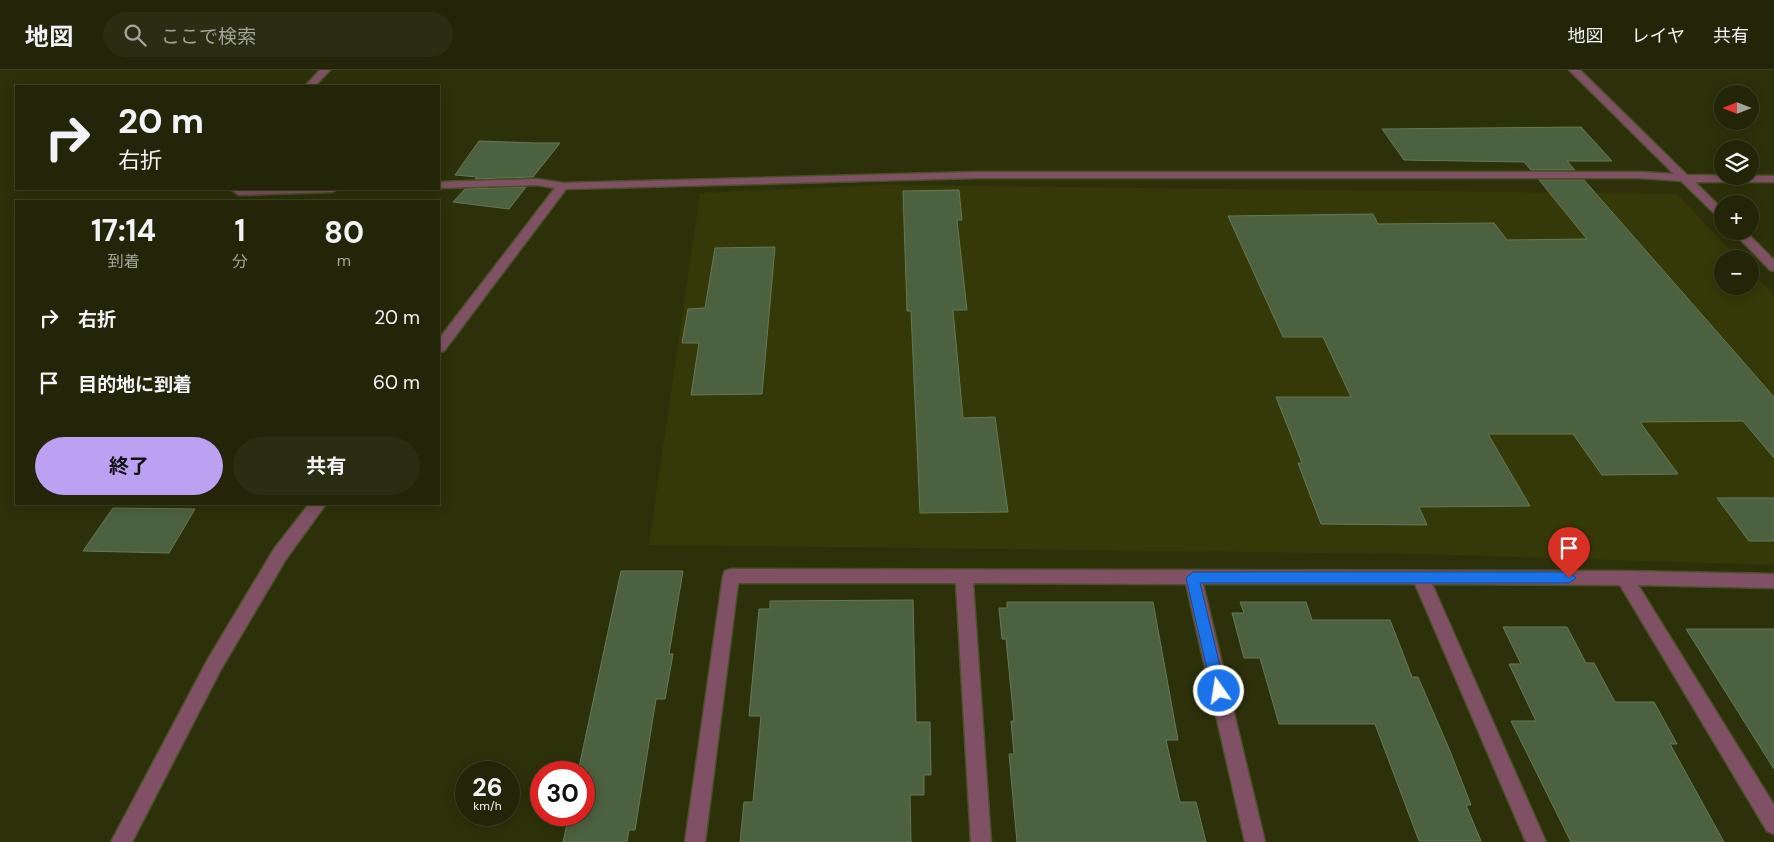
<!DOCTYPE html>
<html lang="ja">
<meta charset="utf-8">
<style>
:root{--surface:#222507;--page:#2a2d11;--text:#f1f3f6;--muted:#a2a59b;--line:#3f4228;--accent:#bca0f2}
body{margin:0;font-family:"DM Sans","Noto Sans JP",sans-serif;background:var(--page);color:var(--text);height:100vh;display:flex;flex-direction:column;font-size:19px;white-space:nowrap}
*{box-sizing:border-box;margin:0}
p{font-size:16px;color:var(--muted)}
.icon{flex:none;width:28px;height:28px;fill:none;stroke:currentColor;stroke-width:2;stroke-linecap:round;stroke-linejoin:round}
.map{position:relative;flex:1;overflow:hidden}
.details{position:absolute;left:15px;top:130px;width:425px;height:305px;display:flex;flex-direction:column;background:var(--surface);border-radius:0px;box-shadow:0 2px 12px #0003,0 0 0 1px var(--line)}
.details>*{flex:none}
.top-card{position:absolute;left:15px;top:15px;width:425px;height:105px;border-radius:0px;box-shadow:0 2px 12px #0003,0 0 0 1px var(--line);background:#222507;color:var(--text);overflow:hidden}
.needle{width:32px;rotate:270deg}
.controls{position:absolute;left:1714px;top:15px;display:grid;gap:10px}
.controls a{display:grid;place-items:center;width:45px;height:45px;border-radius:50%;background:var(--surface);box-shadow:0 2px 12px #0003,0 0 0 1px var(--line);font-size:25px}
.speed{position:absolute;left:455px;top:691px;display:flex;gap:10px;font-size:25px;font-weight:700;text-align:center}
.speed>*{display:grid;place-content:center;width:65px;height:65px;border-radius:50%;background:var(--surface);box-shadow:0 2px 12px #0003,0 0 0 1px var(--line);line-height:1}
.speed small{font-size:12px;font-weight:400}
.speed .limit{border:8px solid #d22;background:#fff;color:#111}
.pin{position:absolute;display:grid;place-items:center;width:42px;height:42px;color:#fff;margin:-51px -21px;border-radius:50% 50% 50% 0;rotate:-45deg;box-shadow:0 0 5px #0007}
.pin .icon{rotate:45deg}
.me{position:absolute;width:55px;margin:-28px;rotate:347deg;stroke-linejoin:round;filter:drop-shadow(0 0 4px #0008)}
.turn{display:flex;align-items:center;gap:18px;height:105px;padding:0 20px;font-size:22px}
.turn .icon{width:65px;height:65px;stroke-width:2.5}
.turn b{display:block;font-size:35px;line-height:42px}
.eta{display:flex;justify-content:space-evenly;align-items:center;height:85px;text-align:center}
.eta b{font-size:30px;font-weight:700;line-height:35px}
.cta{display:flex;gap:10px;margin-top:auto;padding:10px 20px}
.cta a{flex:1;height:58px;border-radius:30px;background:var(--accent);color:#111;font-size:20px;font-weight:700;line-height:58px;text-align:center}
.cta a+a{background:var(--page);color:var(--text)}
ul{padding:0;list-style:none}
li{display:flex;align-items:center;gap:15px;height:65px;padding:0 20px}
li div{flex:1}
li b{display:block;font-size:19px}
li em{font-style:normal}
header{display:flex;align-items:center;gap:30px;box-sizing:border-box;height:70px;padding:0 25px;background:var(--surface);border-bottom:1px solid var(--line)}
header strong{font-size:24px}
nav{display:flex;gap:28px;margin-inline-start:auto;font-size:18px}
.search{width:350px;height:45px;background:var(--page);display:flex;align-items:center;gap:12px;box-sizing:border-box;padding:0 18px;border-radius:28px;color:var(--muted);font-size:19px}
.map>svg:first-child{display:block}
</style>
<header>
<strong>地図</strong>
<div class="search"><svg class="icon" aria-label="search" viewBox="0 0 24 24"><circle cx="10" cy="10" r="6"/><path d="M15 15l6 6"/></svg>ここで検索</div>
<nav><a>地図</a><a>レイヤ</a><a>共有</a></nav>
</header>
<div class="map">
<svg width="1774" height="772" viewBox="0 0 1774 772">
<rect width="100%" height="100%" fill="#2d3109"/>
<!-- built -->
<path fill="#353907" d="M887,115L1677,124L1739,189H1722V216H1750V200L1774,225V495L1420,484L649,475L700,123Z"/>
<!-- building -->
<path fill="#4b613f" stroke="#647a57" d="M1581,57L1612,91H1567L1575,100H1531L1524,92L1404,90L1382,59Z
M479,71L536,73H560L533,107L475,109L477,107L455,105Z
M1539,110H1584L1774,327V388L1743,351L1640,352L1678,404L1602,405L1573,364H1488L1530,436L1419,437L1427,455L1321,454L1298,393H1302L1276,327H1351L1323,267H1283L1228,146L1373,144L1378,154L1494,153L1507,170L1587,169Z
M526,117L509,139L453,132L465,119Z
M959,120L962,150H957L967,240H953L963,348L995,347L1008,442L920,443L911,241H907L903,121Z
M775,177L762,324L691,325L699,273H682L688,239L705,238L715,178Z
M1717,428H1774V471H1749Z
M113,438L195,439L169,483L83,481Z
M621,501H683L669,584H673L665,629H656L635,760H629L627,772H563L569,745H584V702H578Z
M913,530L916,652H930L931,705H924V725H910L911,772H740L744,732H753L761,646H749L759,539H770V531Z
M1007,532H1153L1178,670H1166L1180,732H1196L1206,772H1017L1009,684H1014L1011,651H1014L1006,569H1002L999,538H1007Z
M1240,532H1306L1312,550H1390L1412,607H1418L1450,681L1471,735H1466L1481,771H1419L1375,654H1279L1260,588H1244L1232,543H1244Z
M1503,557H1567L1586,593H1594L1615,632H1654L1677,674H1670L1724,772H1571L1511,651H1536L1509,594H1521Z
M1686,559H1774V699Z"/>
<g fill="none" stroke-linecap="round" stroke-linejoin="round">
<!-- minor casing -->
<g stroke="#4b4f2a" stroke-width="3">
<path id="minor" d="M320,0H330L315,16H305Z
M1569,0H1580L1687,105L1774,106V112H1695L1722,139V149L1718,147L1681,111L1641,108H976L566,119L444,281L439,282V269L555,118L537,115L439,118V112L537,109L563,113L976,102H1641L1674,104Z
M230,119H338L332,122L239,125Z
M1732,161H1745L1774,190V201L1770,200Z
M309,434H326L286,489L220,601L132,772H111L208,589L274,479Z
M731,499L1625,501L1774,504V518L1638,515L1774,735V764L1767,761L1620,515L1432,514L1546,772H1526L1415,514H1203L1265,772H1245L1186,514L973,513L991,772H971L956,513H738L705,772H685L723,506L725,501Z"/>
</g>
<!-- minor -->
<use href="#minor" fill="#805164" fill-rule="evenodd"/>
</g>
<!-- route -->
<path fill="#1a73e8" stroke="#114b97" d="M1193,502H1569L1576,508L1569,513H1200L1226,621L1224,625L1219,627L1214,625L1212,621L1186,508Z"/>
</svg>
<div class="controls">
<a><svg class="needle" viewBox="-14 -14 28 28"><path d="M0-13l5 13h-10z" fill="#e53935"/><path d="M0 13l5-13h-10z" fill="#a2a59b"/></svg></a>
<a><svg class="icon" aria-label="layers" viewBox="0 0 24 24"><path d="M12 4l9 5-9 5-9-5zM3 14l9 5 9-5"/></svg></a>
<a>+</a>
<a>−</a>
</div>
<div class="speed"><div>26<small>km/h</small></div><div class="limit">30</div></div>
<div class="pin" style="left:1569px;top:508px;background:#d93025"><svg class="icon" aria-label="arrive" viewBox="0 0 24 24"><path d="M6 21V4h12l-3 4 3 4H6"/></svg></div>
<svg class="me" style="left:1219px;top:621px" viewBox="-20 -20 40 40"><circle r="17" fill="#1a73e8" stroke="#fff" stroke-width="3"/><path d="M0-11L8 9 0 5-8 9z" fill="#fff"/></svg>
<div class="top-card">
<div class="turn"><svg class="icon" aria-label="right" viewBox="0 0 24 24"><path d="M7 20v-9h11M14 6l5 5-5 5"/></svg><div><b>20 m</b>右折</div></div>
</div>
<section class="details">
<div class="eta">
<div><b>17:14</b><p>到着</p></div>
<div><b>1</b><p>分</p></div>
<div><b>80</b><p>m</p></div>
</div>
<ul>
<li><svg class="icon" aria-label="right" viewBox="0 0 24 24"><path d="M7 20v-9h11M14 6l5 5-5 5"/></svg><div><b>右折</b></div><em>20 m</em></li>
<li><svg class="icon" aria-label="arrive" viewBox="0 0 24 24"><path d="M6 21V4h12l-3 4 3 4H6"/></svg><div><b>目的地に到着</b></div><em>60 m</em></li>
</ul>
<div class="cta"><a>終了</a><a>共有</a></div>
</section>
</div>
